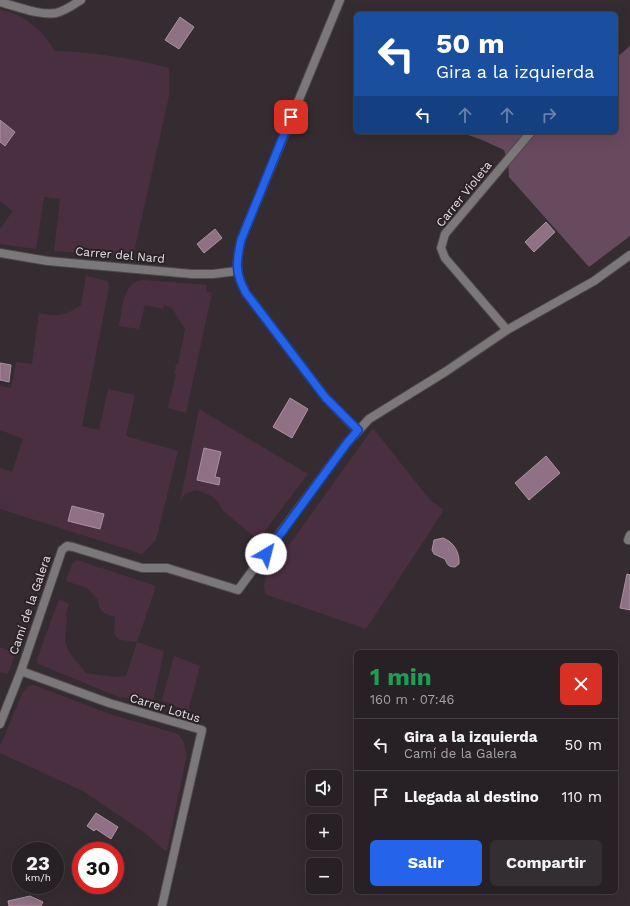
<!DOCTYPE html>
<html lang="es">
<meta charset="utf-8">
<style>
:root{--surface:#272125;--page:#332e32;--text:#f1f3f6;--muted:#a4a3a7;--line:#433e42;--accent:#2563eb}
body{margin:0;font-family:"Work Sans",sans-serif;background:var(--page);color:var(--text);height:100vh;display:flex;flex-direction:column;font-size:15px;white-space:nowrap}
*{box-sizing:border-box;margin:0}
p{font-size:13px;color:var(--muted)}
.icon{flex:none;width:22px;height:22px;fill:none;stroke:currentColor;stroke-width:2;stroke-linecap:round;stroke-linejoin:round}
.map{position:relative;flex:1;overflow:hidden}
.side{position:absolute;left:354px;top:650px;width:264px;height:244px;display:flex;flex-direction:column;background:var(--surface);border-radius:6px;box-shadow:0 4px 16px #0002,0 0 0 1px var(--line)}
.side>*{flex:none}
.top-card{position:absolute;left:354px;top:12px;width:264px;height:122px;border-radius:6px;box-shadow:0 4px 16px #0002,0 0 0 1px var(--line);background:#1a4fa0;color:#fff;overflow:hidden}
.fabs{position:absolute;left:306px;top:770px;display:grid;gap:8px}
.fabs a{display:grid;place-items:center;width:36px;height:36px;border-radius:6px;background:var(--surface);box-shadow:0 4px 16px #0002,0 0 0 1px var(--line);font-size:20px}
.speed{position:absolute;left:12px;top:842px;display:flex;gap:8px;font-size:20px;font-weight:700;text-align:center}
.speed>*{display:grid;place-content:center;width:52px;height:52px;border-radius:50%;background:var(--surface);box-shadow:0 4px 16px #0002,0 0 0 1px var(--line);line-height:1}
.speed small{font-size:10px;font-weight:400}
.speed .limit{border:6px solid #d22;background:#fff;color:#111}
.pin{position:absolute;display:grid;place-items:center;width:34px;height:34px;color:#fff;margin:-17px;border-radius:8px;box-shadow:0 2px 6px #0006}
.me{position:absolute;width:44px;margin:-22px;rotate:37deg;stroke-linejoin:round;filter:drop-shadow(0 0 3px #0008)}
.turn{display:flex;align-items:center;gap:14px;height:84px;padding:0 16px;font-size:18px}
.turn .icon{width:52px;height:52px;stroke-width:2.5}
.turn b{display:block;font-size:28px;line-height:34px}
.lanes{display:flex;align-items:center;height:38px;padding:0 16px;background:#0003;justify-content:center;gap:20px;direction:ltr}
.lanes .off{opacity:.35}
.round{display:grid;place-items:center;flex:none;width:42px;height:42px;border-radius:6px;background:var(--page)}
.summary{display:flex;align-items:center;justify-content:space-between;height:68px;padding:0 16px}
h1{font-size:24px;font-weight:700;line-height:30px;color:#1e9e55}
.action{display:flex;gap:8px;margin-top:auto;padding:8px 16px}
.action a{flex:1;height:46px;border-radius:6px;background:var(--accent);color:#fff;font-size:16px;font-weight:700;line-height:46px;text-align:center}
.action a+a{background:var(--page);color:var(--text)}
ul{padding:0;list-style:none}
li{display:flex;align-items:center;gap:12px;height:52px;padding:0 16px;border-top:1px solid var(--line)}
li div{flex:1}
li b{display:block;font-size:15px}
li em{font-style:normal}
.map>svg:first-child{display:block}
</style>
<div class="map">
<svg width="630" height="906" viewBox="0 0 630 906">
<rect width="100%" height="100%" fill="#342c31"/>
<!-- green -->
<path fill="#4a2f41" d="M0,10C25,14 42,30 55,51C92,52 133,58 169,68V96L133,257L54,251L60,199L44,197L36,249L0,244V229L13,211L0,201Z
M86,276L108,281L109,287L82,426L99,430L108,389L135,395L126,436L178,451L156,540L142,554L0,509V468L12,472L23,439L0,430V386L11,388L16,362L32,364L39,313C58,317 65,316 81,305Z
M142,280L207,285L206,291L212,293L186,413L168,408L176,375H174L176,364H178L185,329L172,308L164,305L163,309L145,305L139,329L119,326C122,311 122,282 142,280Z
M199,409L308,474L258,540L222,510L219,503L213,497L200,491L195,490L185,494L181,499L179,507Z
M373,428L430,500L444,510L366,629L265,594L264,585L266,577Z
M77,560L156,586L137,642L164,651L153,701L119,697L38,664L37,659L59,599L69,604L66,613L67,618L65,640L68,651L86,673L114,677L126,676L137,642L120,640L114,634L115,617L104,613L99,607L98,600L87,588L66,581L72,564Z
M0,647L15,653L8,674L0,672Z
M174,656L200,666L188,712L162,700Z
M34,685L107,713L178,734C186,742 186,749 186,759L167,851L164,850L145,833L83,791L0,753V746L23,692L29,686Z"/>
<!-- forest -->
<path fill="#684a5e" d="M630,46V236L589,267L509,177L508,162L504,150L482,140L460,132H616V58Z"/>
<!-- water -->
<path fill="#907085" stroke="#aa92a1" d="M180,17L194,27L179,49L165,40Z
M0,120L15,132L5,146L0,142Z
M546,222L555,232L534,252L525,242Z
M215,229L222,238L204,253L197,244Z
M0,363L11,365L9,382L0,380Z
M290,398L308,409L292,438L273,427Z
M204,448L221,452L215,477L220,478L219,485L197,480Z
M546,456L560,473L529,500L515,483Z
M72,506L104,514L100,529L68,521Z
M443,538C454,542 460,553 459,564L455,567C448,567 447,564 445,559L434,554L432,550L434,540Z
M627,574L630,575V610L620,608Z
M96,813L118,827L111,839L96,829L94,831L87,826Z
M30,896L43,902L41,906H9L8,901Z"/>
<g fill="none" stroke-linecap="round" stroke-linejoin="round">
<!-- minor casing -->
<g stroke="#50494d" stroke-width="10">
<path id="minor" d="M340,0L241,240C236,262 235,274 246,293L325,397L358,431
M0,2C16,6 40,16 56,13C65,11 73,5 81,0
M0,253L48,261L192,274H213L237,271
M507,330L445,258L441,248L445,234L531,132
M628,540L630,535
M21,671L109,703L202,730L162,906
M0,724L21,671L62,550L67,546L73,547L142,568H167L238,590L347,443L369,419L445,372L507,330L594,281L630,255"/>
</g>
<!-- minor -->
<use href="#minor" stroke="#7c787a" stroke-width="8"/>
</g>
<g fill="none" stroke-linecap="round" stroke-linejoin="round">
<!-- route casing -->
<g stroke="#184099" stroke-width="10">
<path id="route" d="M266,554L347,443L358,430L325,397L246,293C235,274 236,262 241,240L291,117"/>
</g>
<!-- route -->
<use href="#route" stroke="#2563eb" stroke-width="7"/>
</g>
<g text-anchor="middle" stroke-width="4" stroke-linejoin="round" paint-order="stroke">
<!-- street labels -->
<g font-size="12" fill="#e5e0e3" stroke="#2a2227">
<text transform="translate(464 194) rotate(-51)" y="4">Carrer Violeta</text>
<text transform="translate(120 255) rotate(5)" y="4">Carrer del Nard</text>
<text transform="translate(30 605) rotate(-71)" y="4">Camí de la Galera</text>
<text transform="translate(165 708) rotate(17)" y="4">Carrer Lotus</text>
</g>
</g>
</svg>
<div class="fabs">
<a><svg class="icon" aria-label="sound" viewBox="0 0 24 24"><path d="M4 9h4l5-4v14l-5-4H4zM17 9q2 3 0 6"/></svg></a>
<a>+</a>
<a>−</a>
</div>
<div class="speed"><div>23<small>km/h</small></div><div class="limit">30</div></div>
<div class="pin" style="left:291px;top:117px;background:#d93025"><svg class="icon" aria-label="arrive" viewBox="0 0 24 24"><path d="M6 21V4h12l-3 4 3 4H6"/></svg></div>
<svg class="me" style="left:266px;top:554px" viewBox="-20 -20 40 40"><circle r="19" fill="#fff"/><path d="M0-13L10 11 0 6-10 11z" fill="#2563eb"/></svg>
<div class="top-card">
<div class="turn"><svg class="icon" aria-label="left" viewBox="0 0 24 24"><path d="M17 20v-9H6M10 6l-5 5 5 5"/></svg><div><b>50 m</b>Gira a la izquierda</div></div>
<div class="lanes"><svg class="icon" aria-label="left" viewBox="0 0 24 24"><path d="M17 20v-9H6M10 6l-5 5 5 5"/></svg><svg class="icon off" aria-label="ahead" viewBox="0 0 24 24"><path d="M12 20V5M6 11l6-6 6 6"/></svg><svg class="icon off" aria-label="ahead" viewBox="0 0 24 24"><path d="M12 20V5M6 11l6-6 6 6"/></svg><svg class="icon off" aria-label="right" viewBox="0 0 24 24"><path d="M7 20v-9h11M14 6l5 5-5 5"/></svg></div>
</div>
<section class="side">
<div class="summary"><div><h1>1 min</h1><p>160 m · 07:46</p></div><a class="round" style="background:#d93025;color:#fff"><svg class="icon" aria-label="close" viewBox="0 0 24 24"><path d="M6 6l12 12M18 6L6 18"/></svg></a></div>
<ul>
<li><svg class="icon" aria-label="left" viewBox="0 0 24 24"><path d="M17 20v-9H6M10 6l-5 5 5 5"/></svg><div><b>Gira a la izquierda</b><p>Camí de la Galera</p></div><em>50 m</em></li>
<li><svg class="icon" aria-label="arrive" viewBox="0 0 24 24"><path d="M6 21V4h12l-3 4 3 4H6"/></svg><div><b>Llegada al destino</b></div><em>110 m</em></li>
</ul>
<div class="action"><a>Salir</a><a>Compartir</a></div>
</section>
</div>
